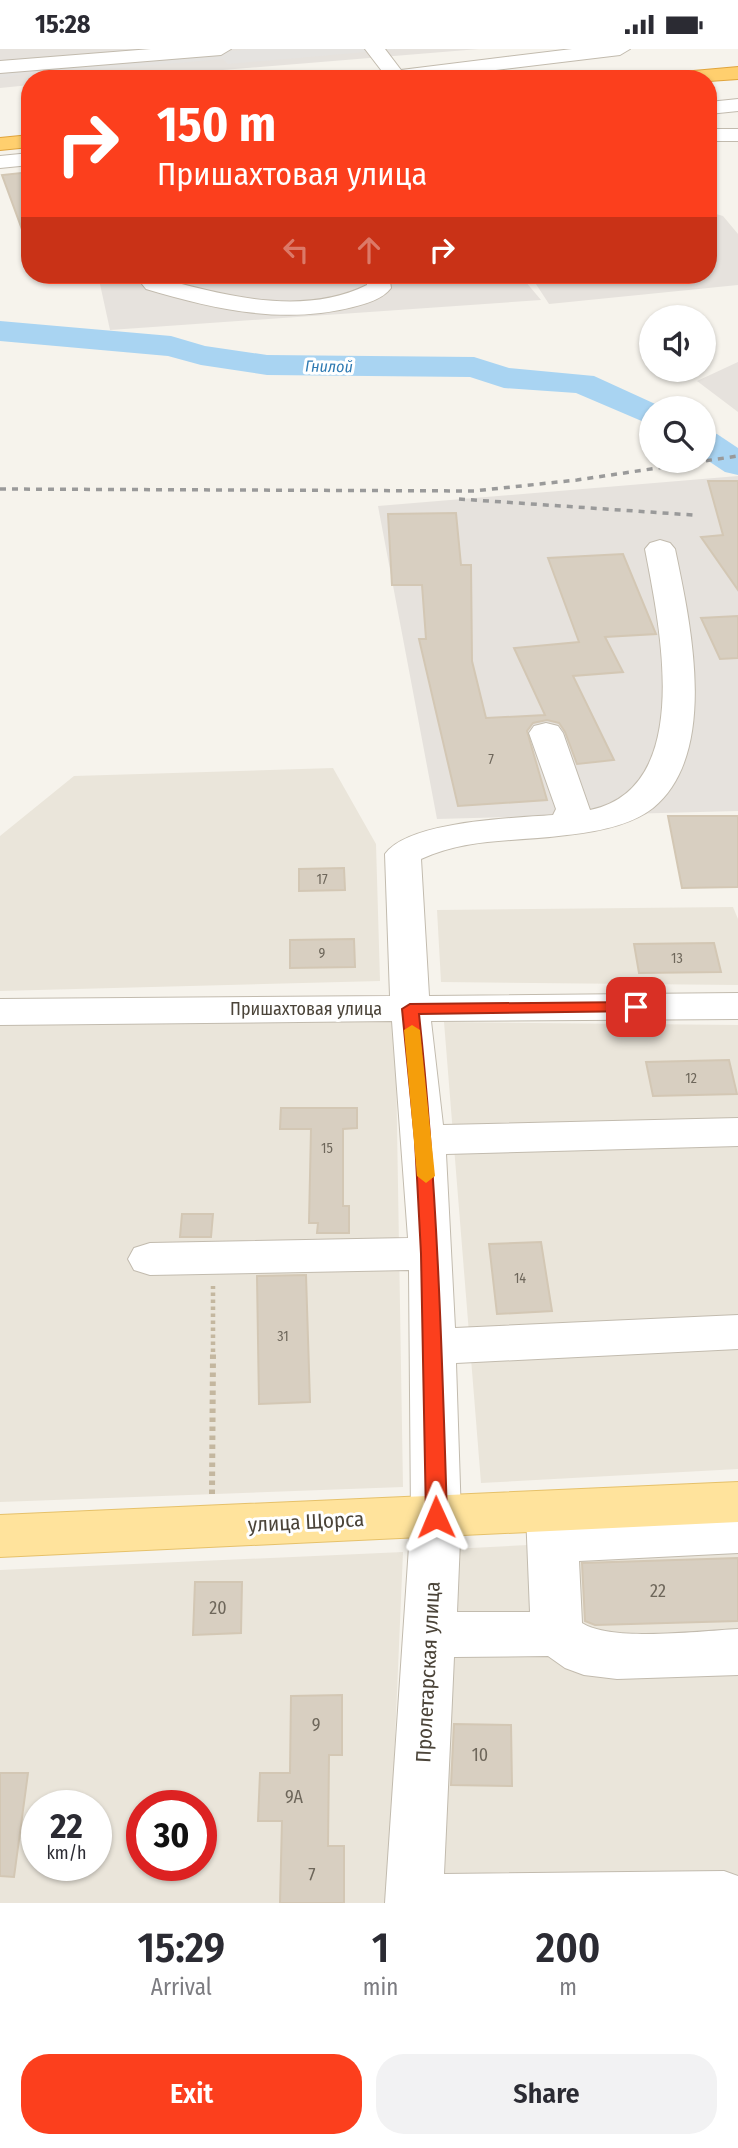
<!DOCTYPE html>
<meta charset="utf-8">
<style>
:root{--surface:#fff;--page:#f2f2f3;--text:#2b2b33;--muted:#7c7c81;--accent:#fc3f1d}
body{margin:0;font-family:"Fira Sans Condensed",sans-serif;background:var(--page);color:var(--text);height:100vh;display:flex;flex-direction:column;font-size:26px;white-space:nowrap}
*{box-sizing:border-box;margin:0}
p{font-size:23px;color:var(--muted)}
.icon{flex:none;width:38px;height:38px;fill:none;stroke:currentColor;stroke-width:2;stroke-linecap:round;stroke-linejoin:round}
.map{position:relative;height:1854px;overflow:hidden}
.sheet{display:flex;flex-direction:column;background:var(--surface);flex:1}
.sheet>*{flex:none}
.top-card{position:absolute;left:21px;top:21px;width:696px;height:214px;border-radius:28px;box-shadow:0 2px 5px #0004;background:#fc3f1d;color:#fff;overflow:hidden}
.fabs{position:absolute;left:639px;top:256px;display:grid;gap:14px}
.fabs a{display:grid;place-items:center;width:77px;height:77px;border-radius:50%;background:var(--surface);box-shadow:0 2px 5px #0004;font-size:35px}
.speed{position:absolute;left:21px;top:1741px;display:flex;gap:14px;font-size:35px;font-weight:700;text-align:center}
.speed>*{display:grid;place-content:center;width:91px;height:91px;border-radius:50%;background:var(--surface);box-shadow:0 2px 5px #0004;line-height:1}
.speed small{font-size:18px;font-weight:400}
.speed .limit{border:10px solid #d22;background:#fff;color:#111}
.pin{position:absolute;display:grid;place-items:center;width:60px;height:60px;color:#fff;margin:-30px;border-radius:14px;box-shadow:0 4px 10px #0006}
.me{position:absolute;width:77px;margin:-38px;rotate:359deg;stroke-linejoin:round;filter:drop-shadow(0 0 5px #0008)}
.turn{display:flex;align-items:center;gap:24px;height:147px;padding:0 21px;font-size:32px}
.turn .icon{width:91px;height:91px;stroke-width:2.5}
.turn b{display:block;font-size:49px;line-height:60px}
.lanes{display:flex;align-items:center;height:66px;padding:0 21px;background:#0003;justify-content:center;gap:35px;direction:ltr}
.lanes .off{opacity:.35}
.eta{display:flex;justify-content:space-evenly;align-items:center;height:119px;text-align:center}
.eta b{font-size:42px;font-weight:600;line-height:49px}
.action{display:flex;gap:14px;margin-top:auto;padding:14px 21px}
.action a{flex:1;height:80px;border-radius:28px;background:var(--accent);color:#fff;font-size:28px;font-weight:600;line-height:80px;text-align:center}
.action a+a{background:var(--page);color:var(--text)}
.status{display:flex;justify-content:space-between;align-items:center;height:49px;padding:0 35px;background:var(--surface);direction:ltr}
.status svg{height:19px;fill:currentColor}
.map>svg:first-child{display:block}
</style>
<div class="status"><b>15:28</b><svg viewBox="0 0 49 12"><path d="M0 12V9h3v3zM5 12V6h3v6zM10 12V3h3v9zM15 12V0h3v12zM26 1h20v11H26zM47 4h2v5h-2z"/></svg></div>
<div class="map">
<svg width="738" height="1854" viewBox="0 0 738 1854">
<rect width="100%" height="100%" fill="#f6f3ec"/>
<!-- residential -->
<path fill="#eae5da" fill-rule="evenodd" d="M333,719L376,795L380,932L0,942V787L74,727Z
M733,858L738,870V936L441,933L437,861Z
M395,956L403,1438L0,1453V969Z
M444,973L738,976V1420L481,1434Z
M738,1485V1854H429L431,1501Z
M403,1503L388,1854H0V1521ZM37,1757H96V1816H37ZM142,1757H201V1816H142Z"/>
<!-- industrial -->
<path fill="#e6e2dd" d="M0,0H479L112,30H30V36L0,39Z
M709,163L723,167L738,185V236L549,255L530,226H709Z
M98,226H520L541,251L110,281Z
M738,313V363L697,332Z
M738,427V762L437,770L378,457Z"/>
<!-- parking -->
<path fill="#e5e3e0" d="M253,0H401L228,15L223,10L49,25L47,21L0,29V22Z"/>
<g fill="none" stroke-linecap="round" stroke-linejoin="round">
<!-- river -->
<path fill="#a9d4f2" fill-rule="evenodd" d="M0,272L171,287L205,297L267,306L474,308L509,319L594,327L664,359H651V376L576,344L504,339L470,328L267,326L201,316L168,307L0,292Z
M704,382L717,385L738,399V426L725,423L704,409Z"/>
</g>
<!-- building -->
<path fill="#d8cfc1" stroke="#d3c7b4" stroke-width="2" d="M30,123V194H27L2,126Z
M708,432H738V541L701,488L723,486Z
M456,464L461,516H471L472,612L486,669L545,666L514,599L579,593L548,509L623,505L656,585L605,588L623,623L573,627L614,711L577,715L565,683L559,674L547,671L533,674L527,682L547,751L458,757L419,590H426L422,536H392L388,465Z
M738,567V609L720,610L701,569Z
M668,767H738V838L682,839Z
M344,819L345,841L299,842V820Z
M354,890L355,918L290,919V891Z
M714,894L721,923L639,924L634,895Z
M729,1011L737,1045L653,1047L646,1013Z
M281,1059H357V1079L343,1080V1157H349V1184H317L318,1174H309L311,1080H280Z
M182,1165H213L211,1188H180Z
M541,1193L552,1262L497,1265L489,1195Z
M306,1226L310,1353L259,1355L257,1227Z
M738,1509V1572L595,1576L585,1572L582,1514Z
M195,1533H242L241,1584L193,1586Z
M342,1646V1706H329L328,1797H344V1854H280L282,1772H258L260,1724H290L291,1647Z
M454,1675L511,1676L512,1737L451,1736Z
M0,1724H28L14,1828L0,1827Z"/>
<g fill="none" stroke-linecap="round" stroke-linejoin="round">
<!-- minor casing -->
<g stroke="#c2bbae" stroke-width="2">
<path id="minor" d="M151,0H231L221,6L0,24V12Z
M365,0H385L401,21L572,0H630L620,6L422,30H388Z
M738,50V62L709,65V53Z
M709,80H738V92H709Z
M30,104V116L0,119V107Z
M365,226H389L391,239C383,250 366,255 353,258C283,276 213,260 146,240L142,235L146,230L154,228C222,245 300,269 367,236Z
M660,491L670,494L675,500C690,572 720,704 653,759C630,777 595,783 567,786C518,793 468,788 421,810L429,947L738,944V970L431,972L443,1076L738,1069V1097L446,1105L455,1279L738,1266V1300L456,1314L461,1468L457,1563H530L526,1464L533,1450L551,1444L569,1450L576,1471L738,1462V1504L579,1512L582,1574C612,1593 700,1582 738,1580V1626L617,1630L584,1626L565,1619L548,1607L454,1608L444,1825L724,1822L738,1827V1854H385L411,1468L409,1221L150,1226L134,1221L128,1210L134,1199L150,1194L408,1189L392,972L0,976V950L390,947L385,805C408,772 514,769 553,766L556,760L529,684L534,677L546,674L558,677L563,684L590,761C696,739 659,574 645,500L650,494Z"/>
</g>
<!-- major casing -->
<g stroke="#e6c16a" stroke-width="2">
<path id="major" d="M738,1433V1473L0,1508V1466Z"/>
</g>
<!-- highway casing -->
<g stroke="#e0a43c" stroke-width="2">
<path id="highway" d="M738,18V30L709,32V30H661L671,24Z
M396,24L410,26L413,30H386Z
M30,86V98L0,101V89Z"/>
</g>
<!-- path-far1 -->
<path stroke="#c4b79f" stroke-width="4.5" stroke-dasharray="3.5 3.5" stroke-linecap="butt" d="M213,1303V1237"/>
<!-- path -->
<path stroke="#c4b79f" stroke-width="6" stroke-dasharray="4.5 4.5" stroke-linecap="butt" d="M212,1445L213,1302"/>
<!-- minor -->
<use href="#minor" fill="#fff" fill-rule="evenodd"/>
<!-- major -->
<use href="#major" fill="#ffe39c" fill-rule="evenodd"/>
<!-- highway -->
<use href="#highway" fill="#ffcf6e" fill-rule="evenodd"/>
<!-- rail -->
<path stroke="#9a9a9a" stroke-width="3.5" stroke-dasharray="6 6" stroke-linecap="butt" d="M0,440L474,442L577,431L738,407
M459,450L693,466"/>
</g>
<!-- route -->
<path fill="#fc3f1d" stroke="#a42913" stroke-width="2" d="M636,953L642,954V962L419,965C437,1133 442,1299 447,1468L444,1473L436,1476L429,1473L426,1468L421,1205L415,1091L402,960L410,955Z"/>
<!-- slow -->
<path fill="#f59e0b" d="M412,976L420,981L435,1127L426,1134L417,1127L404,981Z"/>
<g text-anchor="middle" stroke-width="6" stroke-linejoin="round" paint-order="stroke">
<!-- number labels -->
<g font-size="14" fill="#6e675b">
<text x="491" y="715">7</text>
<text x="322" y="835">17</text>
<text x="322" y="909">9</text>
<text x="677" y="914">13</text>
<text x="691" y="1034">12</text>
<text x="327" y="1104">15</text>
<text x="520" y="1234">14</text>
<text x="283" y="1292">31</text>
</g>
<!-- far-water labels -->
<g font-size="16" font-style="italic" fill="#2e7ab2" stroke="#fff">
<text transform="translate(329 317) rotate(1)" y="6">Гнилой</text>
</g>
<!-- street labels -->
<g font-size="18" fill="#4b4439" stroke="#fff">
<text x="306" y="966">Пришахтовая улица</text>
</g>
<!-- near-number labels -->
<g font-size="18" fill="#6e675b">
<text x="658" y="1548">22</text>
<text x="218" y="1565">20</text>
<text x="316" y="1682">9</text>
<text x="480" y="1712">10</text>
<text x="294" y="1754">9А</text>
<text x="312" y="1832">7</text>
</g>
<!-- near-street labels -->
<g font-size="21" fill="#4b4439" stroke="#fff">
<text transform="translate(306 1473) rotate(-3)" y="7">улица Щорса</text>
<text transform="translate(428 1623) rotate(-87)" y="7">Пролетарская улица</text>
</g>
</g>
</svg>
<div class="fabs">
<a><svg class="icon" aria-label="sound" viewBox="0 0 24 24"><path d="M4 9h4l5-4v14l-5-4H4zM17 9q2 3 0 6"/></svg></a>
<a><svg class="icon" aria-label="search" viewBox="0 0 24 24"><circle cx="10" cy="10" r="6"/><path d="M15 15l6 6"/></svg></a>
</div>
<div class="speed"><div>22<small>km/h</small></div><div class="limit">30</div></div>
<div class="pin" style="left:636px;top:958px;background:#d93025"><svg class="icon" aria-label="arrive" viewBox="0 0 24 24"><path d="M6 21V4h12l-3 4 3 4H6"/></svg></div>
<svg class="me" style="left:436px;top:1468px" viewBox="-20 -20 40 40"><path d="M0-17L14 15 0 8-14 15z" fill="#fc3f1d" stroke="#fff" stroke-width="4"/></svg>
<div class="top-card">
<div class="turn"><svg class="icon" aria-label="right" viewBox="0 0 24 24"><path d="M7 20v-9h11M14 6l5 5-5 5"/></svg><div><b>150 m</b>Пришахтовая улица</div></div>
<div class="lanes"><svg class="icon off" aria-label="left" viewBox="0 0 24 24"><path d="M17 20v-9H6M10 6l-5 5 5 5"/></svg><svg class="icon off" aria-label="ahead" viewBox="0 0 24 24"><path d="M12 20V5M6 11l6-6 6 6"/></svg><svg class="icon" aria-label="right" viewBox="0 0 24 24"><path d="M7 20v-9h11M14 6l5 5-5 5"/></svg></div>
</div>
</div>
<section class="sheet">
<div class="eta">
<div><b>15:29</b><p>Arrival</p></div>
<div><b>1</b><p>min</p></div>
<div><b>200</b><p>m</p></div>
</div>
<div class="action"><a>Exit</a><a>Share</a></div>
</section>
